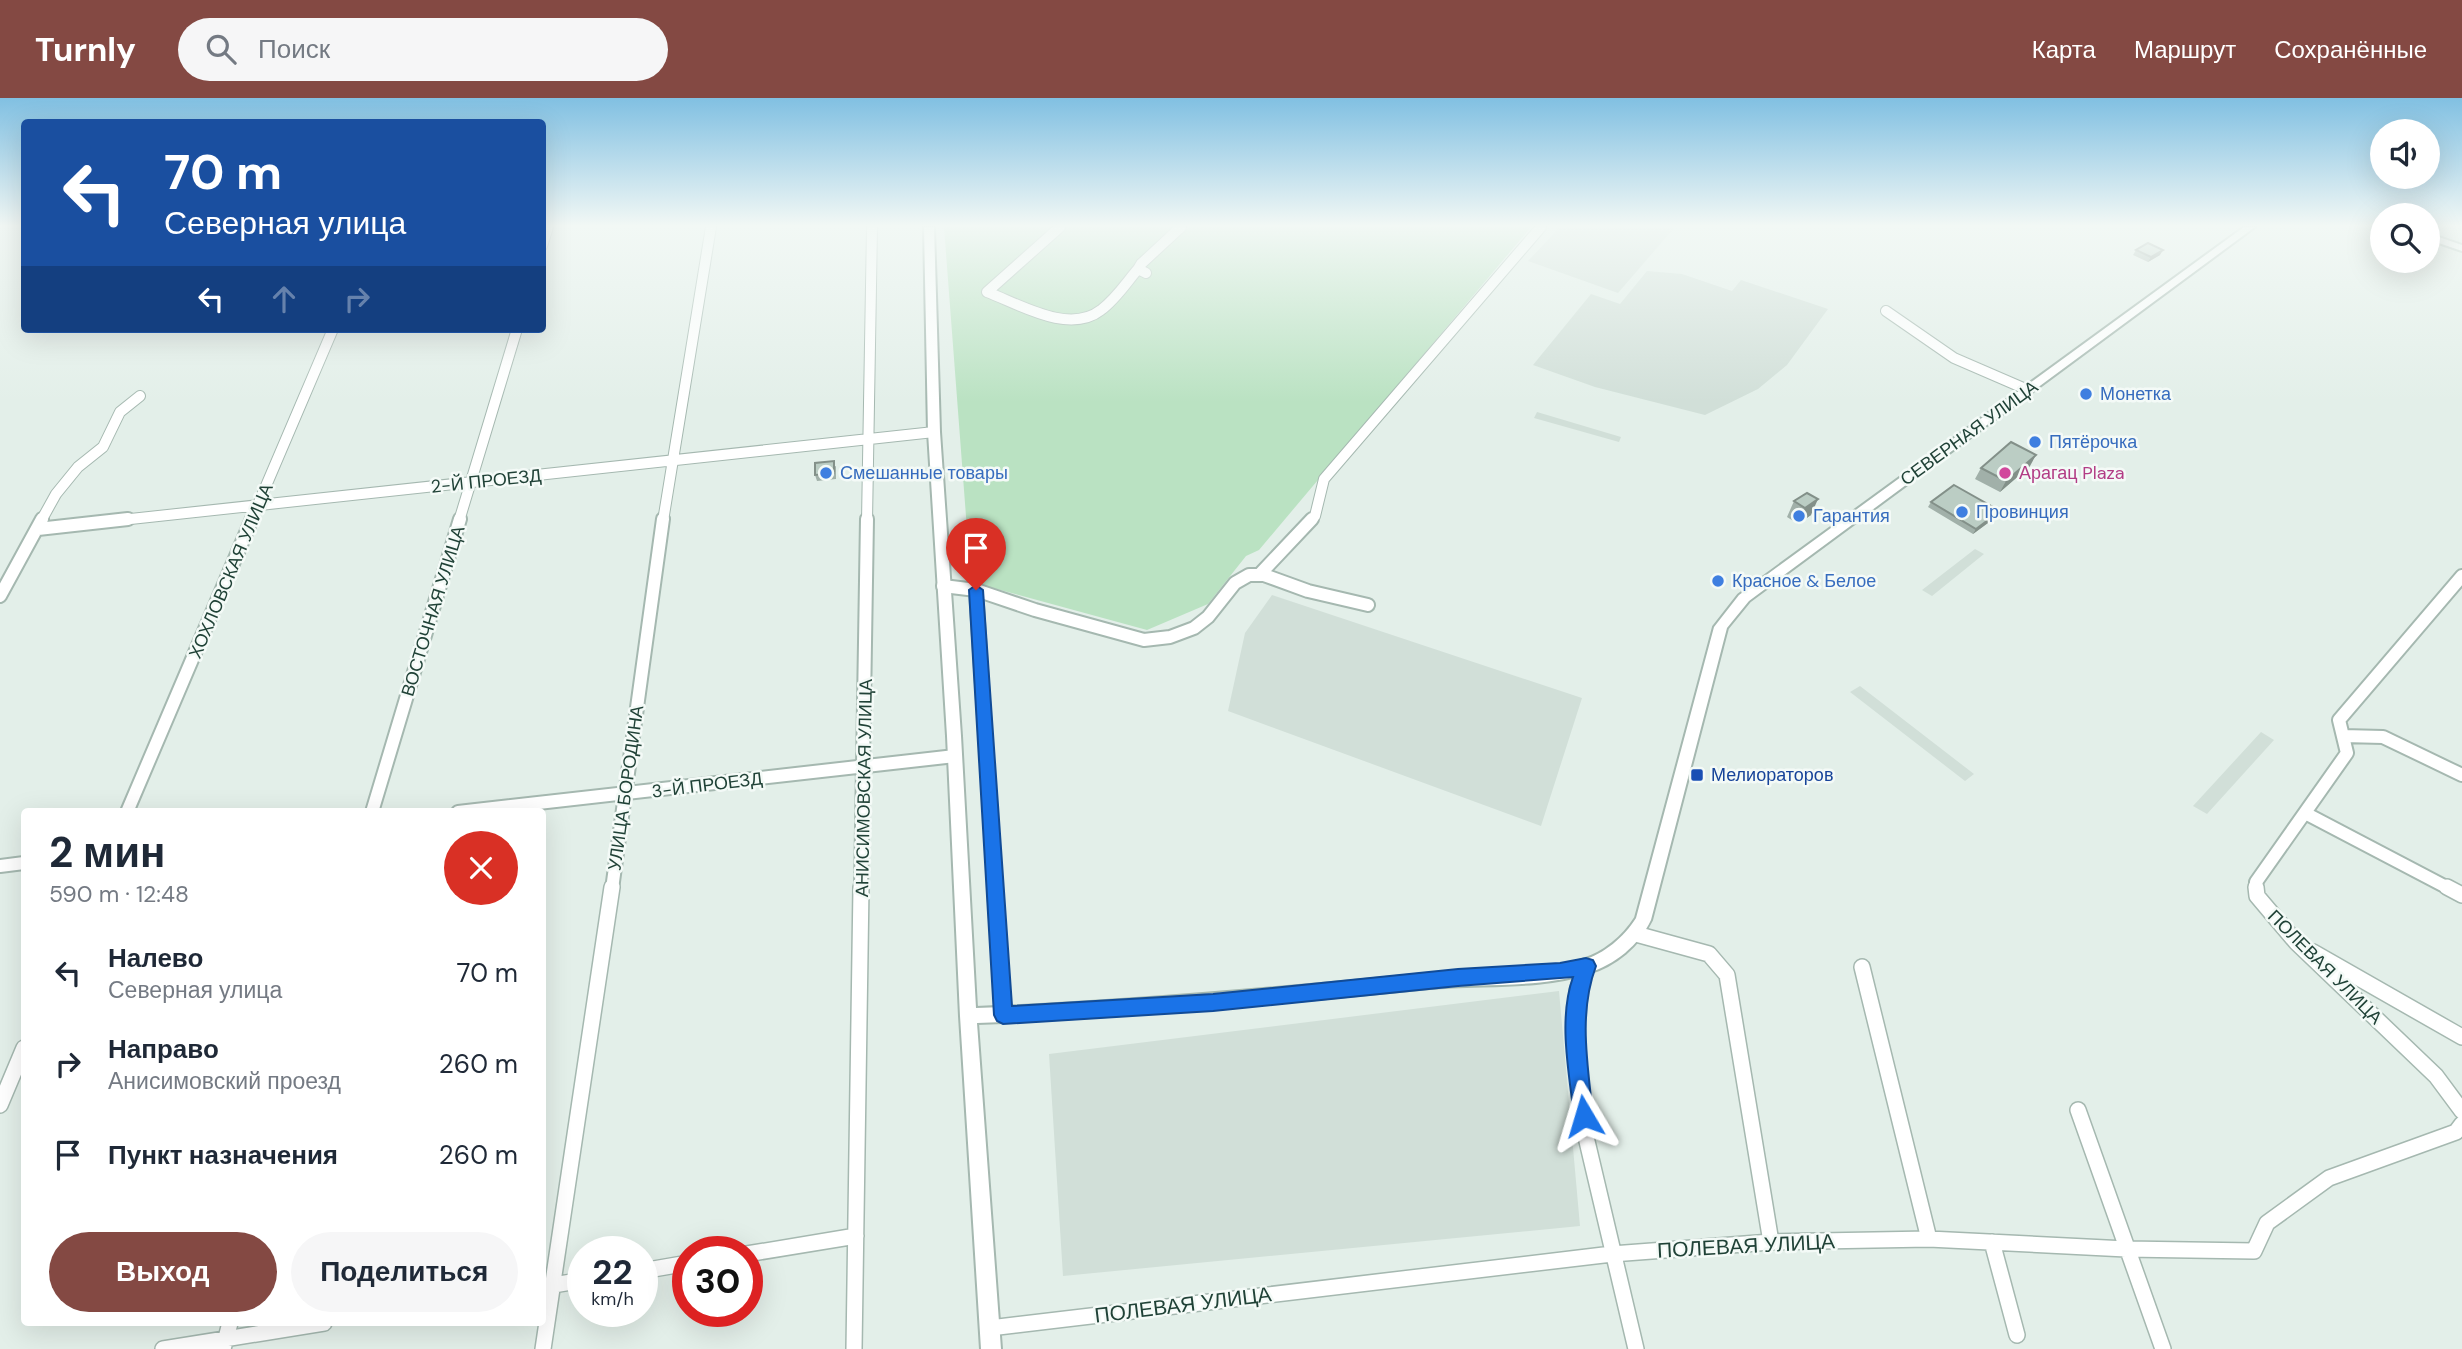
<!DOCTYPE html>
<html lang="ru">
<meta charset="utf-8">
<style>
:root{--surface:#fff;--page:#f6f6f7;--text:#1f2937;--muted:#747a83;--accent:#844943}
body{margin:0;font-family:"DM Sans",sans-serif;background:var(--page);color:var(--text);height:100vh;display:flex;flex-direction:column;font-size:26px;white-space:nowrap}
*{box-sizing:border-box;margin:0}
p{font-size:23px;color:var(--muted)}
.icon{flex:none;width:38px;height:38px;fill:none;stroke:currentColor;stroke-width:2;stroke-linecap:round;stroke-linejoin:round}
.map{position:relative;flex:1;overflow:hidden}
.side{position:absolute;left:21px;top:710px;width:525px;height:518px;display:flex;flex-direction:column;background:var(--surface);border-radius:7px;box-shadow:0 7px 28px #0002}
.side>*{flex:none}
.hud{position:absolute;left:21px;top:21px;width:525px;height:214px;border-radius:7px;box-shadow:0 7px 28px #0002;background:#1a4fa0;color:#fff;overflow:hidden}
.buttons{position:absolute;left:2370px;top:21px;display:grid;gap:14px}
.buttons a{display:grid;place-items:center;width:70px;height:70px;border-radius:50%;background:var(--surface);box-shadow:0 7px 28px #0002;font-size:35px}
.speed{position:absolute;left:567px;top:1138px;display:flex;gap:14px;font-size:35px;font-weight:700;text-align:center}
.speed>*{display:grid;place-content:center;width:91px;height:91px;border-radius:50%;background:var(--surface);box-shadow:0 7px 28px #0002;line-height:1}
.speed small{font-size:18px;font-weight:400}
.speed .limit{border:10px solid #d22;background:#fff;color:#111}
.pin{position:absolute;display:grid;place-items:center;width:60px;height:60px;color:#fff;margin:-72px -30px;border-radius:50% 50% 50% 0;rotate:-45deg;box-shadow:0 0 7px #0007}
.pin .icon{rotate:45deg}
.me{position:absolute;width:77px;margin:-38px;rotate:353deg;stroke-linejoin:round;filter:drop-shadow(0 0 5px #0008)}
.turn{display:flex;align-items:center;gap:24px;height:147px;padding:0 28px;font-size:32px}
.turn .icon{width:91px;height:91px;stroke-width:2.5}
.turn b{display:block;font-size:49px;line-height:60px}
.lanes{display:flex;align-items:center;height:66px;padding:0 28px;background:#0003;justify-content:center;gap:35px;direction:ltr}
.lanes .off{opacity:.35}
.round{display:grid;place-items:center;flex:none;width:74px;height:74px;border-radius:37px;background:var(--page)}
.head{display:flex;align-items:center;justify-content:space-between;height:119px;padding:0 28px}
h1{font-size:42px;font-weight:700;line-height:52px}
.cta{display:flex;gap:14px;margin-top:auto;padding:14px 28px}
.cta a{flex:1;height:80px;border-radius:42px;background:var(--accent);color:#fff;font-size:28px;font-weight:700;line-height:80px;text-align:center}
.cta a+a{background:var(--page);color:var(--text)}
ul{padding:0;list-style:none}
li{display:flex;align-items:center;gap:21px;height:91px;padding:0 28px}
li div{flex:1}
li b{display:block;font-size:26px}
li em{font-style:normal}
header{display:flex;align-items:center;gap:42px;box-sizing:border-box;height:98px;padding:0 35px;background:var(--accent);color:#fff}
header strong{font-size:33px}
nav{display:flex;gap:38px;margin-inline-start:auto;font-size:24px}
.search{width:490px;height:63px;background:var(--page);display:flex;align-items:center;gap:18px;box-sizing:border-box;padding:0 24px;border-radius:38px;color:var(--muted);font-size:26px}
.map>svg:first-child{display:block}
</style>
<header>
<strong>Turnly</strong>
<div class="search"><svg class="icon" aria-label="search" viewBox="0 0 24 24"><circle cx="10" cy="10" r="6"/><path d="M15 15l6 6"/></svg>Поиск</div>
<nav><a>Карта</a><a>Маршрут</a><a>Сохранённые</a></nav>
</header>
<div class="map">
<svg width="2462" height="1251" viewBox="0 0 2462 1251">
<rect width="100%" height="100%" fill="#e3efe9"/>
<!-- built -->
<path fill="#d1dfd8" d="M1560,129H1675L1618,195L1528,163Z
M1647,173L1682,176L1732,193L1741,182L1828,211L1787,267L1758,291L1705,317L1595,289L1533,267L1591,196L1620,206Z
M1537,314L1621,339L1619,344L1534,320Z
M1975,451L1984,456L1932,498L1922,492Z
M1272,497L1582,600L1541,728L1228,613L1245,535Z
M1860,588L1974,676L1965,683L1850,594Z
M2261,634L2274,642L2207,716L2193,708Z
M1559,893L1580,1128L1063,1178L1049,956Z"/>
<!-- green -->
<path fill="#bae2c2" d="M944,129H1531L1259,452L1246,458L1208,506L1147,532L971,484Z"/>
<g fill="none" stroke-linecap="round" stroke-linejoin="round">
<!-- minor-far2 casing -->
<g stroke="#a5b8b0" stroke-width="12">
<path id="minor-far2" d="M1060,129L987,194C1019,206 1069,237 1101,212C1116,201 1126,185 1138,171
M542,148L548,129
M1146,175L1138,171L1141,166L1181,129
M1886,213L1954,260L2028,292
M41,423L56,396L78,369L103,349L120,314L140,298
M112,423L934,334
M251,423L333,231
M459,423L517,231
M663,423L711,129
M867,423L872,129
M1310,423L1315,418L1324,381L1541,129"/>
</g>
<!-- minor-far1 casing -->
<g stroke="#a5b8b0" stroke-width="16">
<path id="minor-far1" d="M38,431L128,421
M1260,476L1312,421
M943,488L976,492L1035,512L1144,542L1170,539L1194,530L1208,519L1235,485L1249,477H1264L1308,493L1368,507
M976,492L995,791
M0,498L42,421
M2343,638L2383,639L2462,677
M127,714L252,421
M372,714L460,421
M458,714L955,658
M2305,715L2450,791
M0,768L24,765
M612,791L663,421
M861,791L867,421
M2256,791V784L2347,655L2339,622L2462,478"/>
</g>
<!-- minor casing -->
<g stroke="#a5b8b0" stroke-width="18">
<path id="minor" d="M995,789L1003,917
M2256,789L2257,798L2296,844L2436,978L2462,1013
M2447,789L2462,797
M1636,836L1709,856L1727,877L1771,1144
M2313,854L2462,939
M1586,868L1577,893L1576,954L1586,1039L1636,1251
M1862,869L1929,1141
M0,1007L24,950
M2078,1012L2163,1251
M1992,1144L2017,1237
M747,1156L856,1138
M642,1173L688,1165
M542,1189L583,1182
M990,1230L1612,1156L1771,1144L1929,1141L2126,1151L2254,1153L2267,1125L2329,1080L2456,1034L2462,1026
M163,1251L324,1225
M223,1251L230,1225
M543,1251L612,789
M854,1251L861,789"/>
</g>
<!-- tertiary casing -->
<g stroke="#a5b8b0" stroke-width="4">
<path id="tertiary" d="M924,129H934L940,334L961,638L976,910C1126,904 1275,891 1425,876C1473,871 1538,875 1583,862C1604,856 1624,839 1636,820L1714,529L1739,497L2244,129H2255L1749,503L1727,530L1651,822C1639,847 1615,867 1588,875C1538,891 1482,885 1430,890C1279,905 1128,919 977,925L1001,1251H981L960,918L947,638L928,334Z
M2427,135L2462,147V153L2427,141Z"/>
</g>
<!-- minor-far2 -->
<use href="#minor-far2" stroke="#fff" stroke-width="10"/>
<!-- minor-far1 -->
<use href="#minor-far1" stroke="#fff" stroke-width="12"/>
<!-- minor -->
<use href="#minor" stroke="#fff" stroke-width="15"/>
<!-- tertiary -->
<use href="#tertiary" fill="#fff" fill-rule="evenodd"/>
</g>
<!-- wall -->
<path fill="#a1b0a9" d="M2136,152L2160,157L2148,164L2133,157Z
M836,368V381L817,383L815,377Z
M2030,368L2000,394L1975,381L1981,370Z
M1807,395L1811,417L1798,426L1787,419L1794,403Z
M1931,404L1996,419L1973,436L1928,409Z"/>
<!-- shaded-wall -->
<path fill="#839089" d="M2163,152L2160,157L2148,164L2151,159Z
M2036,357L2030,368L2000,394L2006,383Z
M1818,401L1811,417L1798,426L1805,410Z
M2000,413L1996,419L1973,436L1976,431Z"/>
<!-- building -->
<path fill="#bbcdc4" stroke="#839089" stroke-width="2" d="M2148,145L2163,152L2151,159L2136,152Z
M2011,344L2036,357L2006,383L1981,370Z
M834,363V375L815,377V365Z
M1954,387L2000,413L1976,431L1931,404Z
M1807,395L1818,401L1805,410L1794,403Z"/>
<!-- sky -->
<linearGradient id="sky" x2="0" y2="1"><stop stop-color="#81c0e2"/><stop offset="0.42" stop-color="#f2f8f5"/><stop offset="1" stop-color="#f2f8f5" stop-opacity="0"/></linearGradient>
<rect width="2462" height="304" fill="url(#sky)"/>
<!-- route -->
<path fill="#1a73e8" stroke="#114b97" stroke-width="2" d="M976,487L983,492L1012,908L1213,896L1458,871L1560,865L1586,860L1593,862L1596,868C1578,916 1588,968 1593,1018L1591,1025L1584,1027L1577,1025L1574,1018C1569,974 1558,921 1573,879L1458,888L1213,913L1003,926L997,923L994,917L969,492Z"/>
<!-- markers -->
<g fill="#3f7fe0" stroke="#f4faf7" stroke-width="2.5">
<circle cx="2086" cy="296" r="7"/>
<circle cx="2035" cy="344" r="7"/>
<circle cx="826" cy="375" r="7"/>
<circle cx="1962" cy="414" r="7"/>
<circle cx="1799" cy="418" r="7"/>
<circle cx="1718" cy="483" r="7"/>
</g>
<circle fill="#d1479c" stroke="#f4faf7" stroke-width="2.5" cx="2005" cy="375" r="7"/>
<rect fill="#1a4fb4" stroke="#f4faf7" stroke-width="2.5" x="1690" y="670" width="14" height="14" rx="3.5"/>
<g text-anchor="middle" stroke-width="5" stroke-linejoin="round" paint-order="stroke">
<!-- shop labels -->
<g font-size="18" fill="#366cbe" stroke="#f4faf7" text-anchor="start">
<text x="2100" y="302">Монетка</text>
<text x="2049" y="350">Пятёрочка</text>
<text x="840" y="381">Смешанные товары</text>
<text x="1976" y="420">Провинция</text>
<text x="1813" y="424">Гарантия</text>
<text x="1732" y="489">Красное &amp; Белое</text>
</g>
<!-- street labels -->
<g font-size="18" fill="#204237" stroke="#f4faf7">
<text transform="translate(1969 335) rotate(-36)" y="6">СЕВЕРНАЯ УЛИЦА</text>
<text transform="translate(486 383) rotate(-6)" y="6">2-Й ПРОЕЗД</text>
<text transform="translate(231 473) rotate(-67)" y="6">ХОХЛОВСКАЯ УЛИЦА</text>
<text transform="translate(433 513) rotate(-73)" y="6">ВОСТОЧНАЯ УЛИЦА</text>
<text transform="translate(707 687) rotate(-7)" y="6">3-Й ПРОЕЗД</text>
<text transform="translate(626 690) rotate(-82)" y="6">УЛИЦА БОРОДИНА</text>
<text transform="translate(864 690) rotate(-89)" y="6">АНИСИМОВСКАЯ УЛИЦА</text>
<text transform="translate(2325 869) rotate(45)" y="6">ПОЛЕВАЯ УЛИЦА</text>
</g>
<!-- hotel labels -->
<g font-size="18" fill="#b23c85" stroke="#f4faf7" text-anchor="start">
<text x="2019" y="381">Арагац Plaza</text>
</g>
<!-- transit labels -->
<g font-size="18" fill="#164399" stroke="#f4faf7" text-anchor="start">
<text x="1711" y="683">Мелиораторов</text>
</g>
<!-- near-street labels -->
<g font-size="21" fill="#204237" stroke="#f4faf7">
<text transform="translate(1746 1148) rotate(-3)" y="7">ПОЛЕВАЯ УЛИЦА</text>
<text transform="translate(1183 1207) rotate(-7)" y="7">ПОЛЕВАЯ УЛИЦА</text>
</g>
</g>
</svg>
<div class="buttons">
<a><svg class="icon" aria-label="sound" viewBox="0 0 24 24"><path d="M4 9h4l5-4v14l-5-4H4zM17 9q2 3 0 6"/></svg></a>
<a><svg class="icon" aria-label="search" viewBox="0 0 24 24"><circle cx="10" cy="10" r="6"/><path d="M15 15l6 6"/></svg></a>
</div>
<div class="speed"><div>22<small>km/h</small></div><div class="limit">30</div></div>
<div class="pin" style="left:976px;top:492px;background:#d93025"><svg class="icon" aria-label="arrive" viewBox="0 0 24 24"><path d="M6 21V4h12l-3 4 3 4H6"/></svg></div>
<svg class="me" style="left:1584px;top:1018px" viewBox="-20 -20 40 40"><path d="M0-17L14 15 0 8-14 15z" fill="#1a73e8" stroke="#fff" stroke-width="4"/></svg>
<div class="hud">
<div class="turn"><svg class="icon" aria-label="left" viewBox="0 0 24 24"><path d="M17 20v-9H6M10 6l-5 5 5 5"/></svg><div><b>70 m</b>Северная улица</div></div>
<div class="lanes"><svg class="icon" aria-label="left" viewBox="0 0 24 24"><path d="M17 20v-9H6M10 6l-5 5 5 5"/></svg><svg class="icon off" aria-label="ahead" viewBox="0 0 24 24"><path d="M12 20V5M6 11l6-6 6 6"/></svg><svg class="icon off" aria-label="right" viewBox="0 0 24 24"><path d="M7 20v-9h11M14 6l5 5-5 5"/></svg></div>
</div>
<section class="side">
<div class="head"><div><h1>2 мин</h1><p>590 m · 12:48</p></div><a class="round" style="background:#d93025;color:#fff"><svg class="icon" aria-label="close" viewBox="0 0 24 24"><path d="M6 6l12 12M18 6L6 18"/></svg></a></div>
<ul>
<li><svg class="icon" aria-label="left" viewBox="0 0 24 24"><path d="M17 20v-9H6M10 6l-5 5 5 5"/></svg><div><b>Налево</b><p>Северная улица</p></div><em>70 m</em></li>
<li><svg class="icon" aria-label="right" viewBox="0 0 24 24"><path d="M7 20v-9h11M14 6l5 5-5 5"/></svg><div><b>Направо</b><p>Анисимовский проезд</p></div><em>260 m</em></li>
<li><svg class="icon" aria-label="arrive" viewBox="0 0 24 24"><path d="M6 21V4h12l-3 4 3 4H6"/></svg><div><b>Пункт назначения</b></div><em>260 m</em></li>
</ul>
<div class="cta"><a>Выход</a><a>Поделиться</a></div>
</section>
</div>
